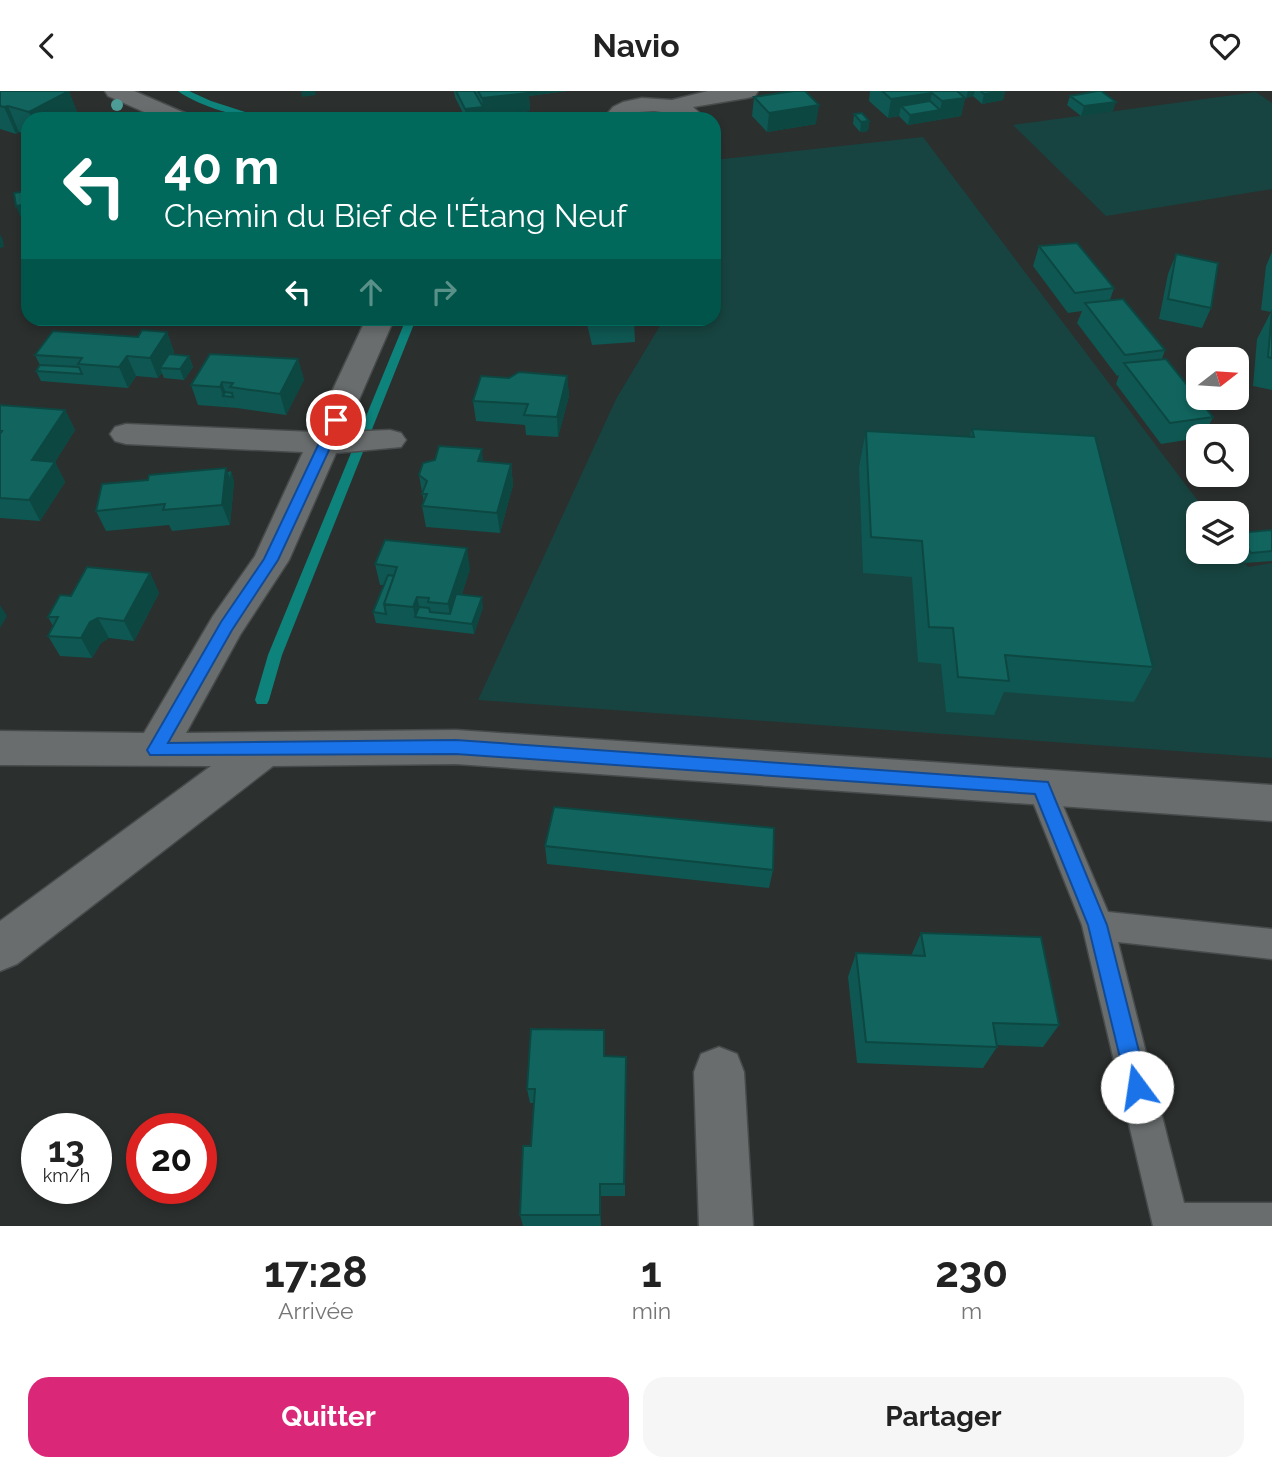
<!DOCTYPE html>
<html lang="fr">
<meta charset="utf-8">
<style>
:root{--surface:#fff;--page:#f6f6f6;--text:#222;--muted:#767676;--accent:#db2777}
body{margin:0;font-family:Raleway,sans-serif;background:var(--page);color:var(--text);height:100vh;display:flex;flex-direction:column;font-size:26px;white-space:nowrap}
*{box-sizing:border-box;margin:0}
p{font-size:23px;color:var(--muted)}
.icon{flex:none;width:38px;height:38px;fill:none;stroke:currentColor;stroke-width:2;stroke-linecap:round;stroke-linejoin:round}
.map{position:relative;height:1135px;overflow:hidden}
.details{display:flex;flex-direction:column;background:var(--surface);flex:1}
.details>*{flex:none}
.hud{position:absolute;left:21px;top:21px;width:700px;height:214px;border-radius:21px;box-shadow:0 4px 10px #0003;background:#00695c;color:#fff;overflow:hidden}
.needle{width:46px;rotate:73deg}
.tools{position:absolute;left:1186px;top:256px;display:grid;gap:14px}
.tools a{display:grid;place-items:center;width:63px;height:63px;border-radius:14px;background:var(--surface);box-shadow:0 4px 10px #0003;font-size:35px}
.speed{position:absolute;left:21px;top:1022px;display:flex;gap:14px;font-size:35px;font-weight:700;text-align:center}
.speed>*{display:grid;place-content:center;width:91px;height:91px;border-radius:50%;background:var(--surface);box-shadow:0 4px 10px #0003;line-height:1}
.speed small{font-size:18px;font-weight:400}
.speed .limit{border:10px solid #d22;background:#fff;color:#111}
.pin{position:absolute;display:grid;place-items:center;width:60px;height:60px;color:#fff;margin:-30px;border:4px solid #fff;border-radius:50%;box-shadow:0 2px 7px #0007}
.me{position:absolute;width:77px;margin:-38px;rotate:346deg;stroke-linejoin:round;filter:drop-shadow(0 0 5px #0008)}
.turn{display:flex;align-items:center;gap:24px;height:147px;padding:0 28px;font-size:32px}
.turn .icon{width:91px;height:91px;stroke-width:2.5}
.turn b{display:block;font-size:49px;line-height:60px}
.lanes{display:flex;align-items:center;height:66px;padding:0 28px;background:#0003;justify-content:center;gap:35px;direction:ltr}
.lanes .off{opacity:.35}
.eta{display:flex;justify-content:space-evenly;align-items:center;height:119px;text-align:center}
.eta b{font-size:42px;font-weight:700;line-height:49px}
.cta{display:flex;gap:14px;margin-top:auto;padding:14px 28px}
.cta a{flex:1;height:80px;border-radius:21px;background:var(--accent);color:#fff;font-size:28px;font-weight:700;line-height:80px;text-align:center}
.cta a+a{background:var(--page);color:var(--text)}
header{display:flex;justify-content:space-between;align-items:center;height:91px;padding:0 28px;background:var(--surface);font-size:32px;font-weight:700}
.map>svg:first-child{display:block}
</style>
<header><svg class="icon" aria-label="back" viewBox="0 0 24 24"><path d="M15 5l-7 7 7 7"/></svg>Navio<svg class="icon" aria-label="heart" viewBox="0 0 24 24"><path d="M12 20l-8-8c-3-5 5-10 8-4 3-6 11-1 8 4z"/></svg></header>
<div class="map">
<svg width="1272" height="1135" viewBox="0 0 1272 1135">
<rect width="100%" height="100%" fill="#2b2f2e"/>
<!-- green -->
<path fill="#174440" d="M1256,1L1272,12V98L1106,125L1013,34Z
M923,46L1207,422H1199V460H1236L1248,476L1272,472V667L478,609L616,308L664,228H714V69Z"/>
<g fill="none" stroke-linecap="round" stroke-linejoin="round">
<!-- stream -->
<path fill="#0d837c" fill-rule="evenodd" d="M178,0H189L211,10L267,28C242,28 198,15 178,0Z
M406,228H416L282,564L269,609L267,613H257L255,609L268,564Z"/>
<!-- service casing -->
<g stroke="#484b4b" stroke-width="3">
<path id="service" d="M1041,684L1051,687L1055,696L1108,821L1272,838V868L1118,851L1184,1112H1272V1135H1153L1082,834L1027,696L1031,687Z"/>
</g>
<!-- minor casing -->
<g stroke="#484b4b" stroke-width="3">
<path id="minor" d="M105,0H134L187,23L190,28H160L108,5Z
M708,0H758L755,5L747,7L693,16L706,28H681L669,22L654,20L639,21L627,28H603L613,16L623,11L642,7L672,9Z
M366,228H394L345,341L390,339L401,342L406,349L401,356L336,362L289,469L240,544L186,642L456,639L1272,694V730L456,673L273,675L17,873L0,880V830L211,675L0,674V640L144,642L213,525L255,465L303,361L126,353L115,350L110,343L115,336L126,333L313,341Z
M719,956L737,963L744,981L753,1135H699L694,981L701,963Z"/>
</g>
<!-- service -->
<use href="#service" fill="#696d6d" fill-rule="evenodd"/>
<!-- minor -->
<use href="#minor" fill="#696d6d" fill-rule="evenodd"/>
</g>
<!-- trees -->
<circle fill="#4d9d96" cx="117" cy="14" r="6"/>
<!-- wall -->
<path fill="#0f5752" d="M0,0H69L79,27L77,28H28V44L19,41L16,43L0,38Z
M454,0H567L529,5L530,20L466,28L455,6Z
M870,0H957L965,7L961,25L908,34L899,25L888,27L869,10Z
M958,0H1008H1005L1003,9L982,13L973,5L966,7Z
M1070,5L1113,20L1081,25L1067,14Z
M754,6L816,33L767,41L752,25Z
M854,23L869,30L868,40L860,41L853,33Z
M1039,155L1114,197L1110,209L1165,259L1162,268L1213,326L1204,345H1199V347L1161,353L1116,293L1119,284L1117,285L1077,232L1082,220L1068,222L1033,175Z
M1272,161V299L1253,295L1257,248L1271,221L1261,219L1266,175Z
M1176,163L1211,217L1202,237L1159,228L1168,183Z
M544,228H634L635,251L592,254L587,233L545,235Z
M167,241L174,261L173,264L189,265L193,276L184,289L164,287L162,282L158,287L136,285L128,297L41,290L36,280L40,274L35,264Z
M298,268L304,289L286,324L237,317L198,314L191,294Z
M567,285L569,305L558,346L526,344L525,334L476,330L473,310L509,287Z
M0,314L65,319L75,339L55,371L65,391L40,430L0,427Z
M972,338L1153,576L1134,611L1004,601L994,624L946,621L941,573L918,571L912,486L863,482L859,376L866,340L970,346Z
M483,371L511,373L513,394L500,442L426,436L422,415L424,412L419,384Z
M231,380L234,391L230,434L172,440L169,434L106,440L96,420Z
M1272,441V470L1245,472L1237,460L1238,442Z
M375,473L470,478L462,503L483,516L474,543L376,532L373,521L384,494H380Z
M150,482L159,502L134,550L109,547L101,552L92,567L60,565L48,545L53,535L48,526L71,505Z
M545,755L773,779L769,797L547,773Z
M921,842L1059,934L1043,956L996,954L997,956L983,977L857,972L848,886L856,862L911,865Z
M605,954V965L626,966L625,1105H601V1135H523L520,1124L531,1055L534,1012H530L527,998Z"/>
<!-- shaded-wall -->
<path fill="#0d4742" d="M69,0L79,27L77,28H32L29,21Z
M301,0H315L316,4L302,6Z
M514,0H567L529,5L530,20L484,25L482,7Z
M968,0H975L973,5L966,7Z
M981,0H1008H1005L1003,9L982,13L984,3Z
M932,2L928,20L901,15L899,25L888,27L891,8Z
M965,7L961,25L938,29L942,10Z
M1116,11L1113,20L1081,25L1084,15Z
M819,14L816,33L767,41L769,22Z
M8,15L19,41L16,43L4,16Z
M483,16L484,25L466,28L465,18Z
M940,19L938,29L908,34L910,24Z
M869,30L868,40L860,41L861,31Z
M28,113V124L20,125L16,115Z
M0,143L3,149L4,156L0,157Z
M167,241L174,261L165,277H160L162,282L158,287L150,267Z
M127,265L136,285L128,297L119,276Z
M189,265L193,276L184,289L180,278Z
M298,268L304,289L286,324L280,303Z
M567,285L569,305L558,346L557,326Z
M222,291L227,306L223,305L227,316L220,296Z
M65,319L75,339L55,371L65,391L40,430L29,409L32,369Z
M482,358L484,378L478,370Z
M511,373L513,394L500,442L497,422Z
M226,377L230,387L231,380L234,391L230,434L222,414Z
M467,457L470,478L453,531L451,530L448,513Z
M150,482L159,502L134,550L124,530Z
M417,506L422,526H415L413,516Z
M482,506L483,516L474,543L472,533Z
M0,514L7,525L0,537Z
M98,527L109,547L101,552L92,567L81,547L90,531Z
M600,1093L601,1105V1135L600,1124Z"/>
<!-- building -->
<path fill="#12655f" stroke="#0d4742" stroke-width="2" d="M0,0H69L29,21L8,15L4,16L0,15Z
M456,0H474L483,16L465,18Z
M478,0H527L528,2L482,7Z
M794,0H805L819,14L769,22L754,6Z
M882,0H957L965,7L942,10L932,2L891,8Z
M981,0H1004L984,3Z
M1098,0H1101L1116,11L1084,15L1070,5Z
M930,10L940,19L910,24L901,15Z
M862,22L869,30L861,31L854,23Z
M28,100V113L16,115L14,102Z
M1077,152L1114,197L1075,202L1039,155Z
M1176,163L1218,172L1211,217L1168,208Z
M1123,208L1165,259L1125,264L1085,212Z
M1272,219V267L1268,266Z
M590,228H634V231L591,234Z
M142,239L167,241L150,267L127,265L119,276L78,273L82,267L35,264L53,240L138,246Z
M169,263L189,265L180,278L160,277Z
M210,263L298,268L280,303L230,296L233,292L222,291L220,296L191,294Z
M1166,268L1213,326L1170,332L1124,272Z
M40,274L79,276L82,283L36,280Z
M519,281L567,285L557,326L524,324L528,313L473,310L481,285L509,287Z
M225,301L232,302L233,306L223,305Z
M0,314L65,319L32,369L55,371L29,409L0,407V343L2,340H0Z
M972,338L1095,345L1153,576L1005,564L1009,590L958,586L953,537L929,536L922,450L871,446L866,340L974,346Z
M439,355L482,358L478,370L511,373L497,422L422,415L427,403H422L427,390L419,384L423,372L435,369Z
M226,377L222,414L163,419L165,413L96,420L102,393L148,389L149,384Z
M1271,439L1272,441V460L1251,462L1238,442Z
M385,449L467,457L448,513L428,511L429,507L417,506L413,516L384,513L397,476L375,473Z
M87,476L150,482L124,530L98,527L90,531L81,547L48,545L58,526H48L60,504L71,505Z
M388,484L394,485L384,513L386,523L373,521Z
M456,503L482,506L472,533L415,526L419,516L429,517L430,521L450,523Z
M554,716L774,737L773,779L545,755Z
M921,842L1041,846L1059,934L993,932L997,956L866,951L856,862L925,865Z
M531,938L604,939V965L626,966L624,1093H600V1124H520L523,1055H531L535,998H527Z"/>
<!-- route -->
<path fill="#1a73e8" stroke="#114b97" stroke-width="2" d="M336,325L343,329L278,469L232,539L168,652L456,649L1048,691L1107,834L1148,996L1145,1003L1137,1006L1130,1003L1127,996L1088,834L1035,703L456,663L150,664L147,659L150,654L221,531L264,468L330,329Z"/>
</svg>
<div class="tools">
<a><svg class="needle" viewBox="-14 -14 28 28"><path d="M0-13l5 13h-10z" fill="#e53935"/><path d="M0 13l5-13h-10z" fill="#767676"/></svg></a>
<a><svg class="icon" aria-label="search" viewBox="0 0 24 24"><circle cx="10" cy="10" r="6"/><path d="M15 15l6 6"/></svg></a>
<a><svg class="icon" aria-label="layers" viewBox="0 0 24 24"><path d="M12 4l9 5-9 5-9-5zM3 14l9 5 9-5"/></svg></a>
</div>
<div class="speed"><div>13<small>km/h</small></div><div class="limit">20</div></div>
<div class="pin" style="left:336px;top:329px;background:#d93025"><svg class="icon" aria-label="arrive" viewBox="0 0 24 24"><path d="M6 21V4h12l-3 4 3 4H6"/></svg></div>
<svg class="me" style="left:1137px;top:996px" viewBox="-20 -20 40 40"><circle r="19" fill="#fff"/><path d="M0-13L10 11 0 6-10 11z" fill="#1a73e8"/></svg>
<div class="hud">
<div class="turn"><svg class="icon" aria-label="left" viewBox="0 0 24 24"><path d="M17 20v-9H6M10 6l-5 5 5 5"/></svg><div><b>40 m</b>Chemin du Bief de l'Étang Neuf</div></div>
<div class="lanes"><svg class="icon" aria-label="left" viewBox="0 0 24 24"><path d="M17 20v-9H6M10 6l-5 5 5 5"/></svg><svg class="icon off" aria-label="ahead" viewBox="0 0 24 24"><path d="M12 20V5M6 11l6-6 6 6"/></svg><svg class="icon off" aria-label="right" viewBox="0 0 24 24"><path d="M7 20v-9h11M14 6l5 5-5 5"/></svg></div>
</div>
</div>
<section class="details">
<div class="eta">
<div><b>17:28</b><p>Arrivée</p></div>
<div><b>1</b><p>min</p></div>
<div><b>230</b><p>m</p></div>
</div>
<div class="cta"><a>Quitter</a><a>Partager</a></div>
</section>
